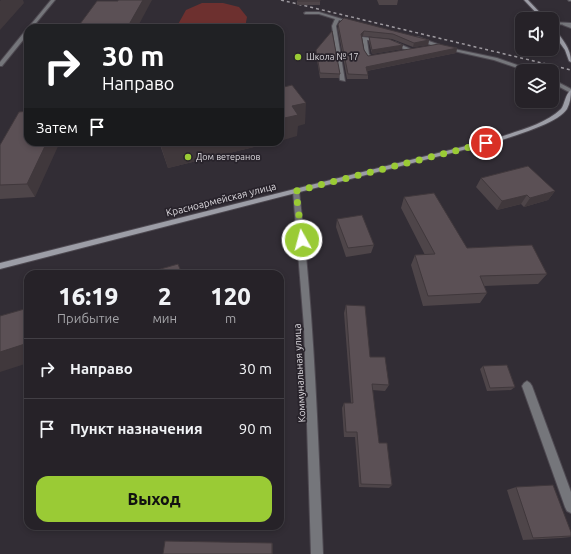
<!DOCTYPE html>
<html lang="ru">
<meta charset="utf-8">
<style>
:root{--surface:#262228;--page:#322f34;--text:#f1f3f6;--muted:#a4a4a8;--line:#423f45;--accent:#9acb35}
body{margin:0;font-family:Ubuntu,sans-serif;background:var(--page);color:var(--text);height:100vh;display:flex;flex-direction:column;font-size:15px;white-space:nowrap}
*{box-sizing:border-box;margin:0}
p{font-size:13px;color:var(--muted)}
.icon{flex:none;width:22px;height:22px;fill:none;stroke:currentColor;stroke-width:2;stroke-linecap:round;stroke-linejoin:round}
.map{position:relative;flex:1;overflow:hidden}
.drawer{position:absolute;left:24px;top:270px;width:260px;height:260px;display:flex;flex-direction:column;background:var(--surface);border-radius:12px;box-shadow:0 2px 6px #0003,0 0 0 1px var(--line)}
.drawer>*{flex:none}
.hud{position:absolute;left:24px;top:24px;width:260px;height:122px;border-radius:12px;box-shadow:0 2px 6px #0003,0 0 0 1px var(--line);background:#202124;color:#fff;overflow:hidden}
.controls{position:absolute;left:515px;top:12px;display:grid;gap:8px}
.controls a{display:grid;place-items:center;width:44px;height:44px;border-radius:8px;background:var(--surface);box-shadow:0 2px 6px #0003,0 0 0 1px var(--line);font-size:20px}
.pin{position:absolute;display:grid;place-items:center;width:34px;height:34px;color:#fff;margin:-17px;border:2px solid #fff;border-radius:50%;box-shadow:0 1px 4px #0007}
.me{position:absolute;width:44px;margin:-22px;rotate:353deg;stroke-linejoin:round;filter:drop-shadow(0 0 3px #0008)}
.turn{display:flex;align-items:center;gap:14px;height:84px;padding:0 12px;font-size:18px}
.turn .icon{width:52px;height:52px;stroke-width:2.5}
.turn b{display:block;font-size:28px;line-height:34px}
.then{display:flex;align-items:center;height:38px;padding:0 12px;background:#0003;gap:8px;font-size:15px}
.eta{display:flex;justify-content:space-evenly;align-items:center;height:68px;text-align:center}
.eta b{font-size:24px;font-weight:800;line-height:28px}
.button{display:flex;gap:8px;margin-top:auto;padding:8px 12px}
.button a{flex:1;height:46px;border-radius:12px;background:var(--accent);color:#111;font-size:16px;font-weight:800;line-height:46px;text-align:center}
ul{padding:0;list-style:none}
li{display:flex;align-items:center;gap:12px;height:60px;padding:0 12px;border-top:1px solid var(--line)}
li div{flex:1}
li b{display:block;font-size:15px}
li em{font-style:normal}
.map>svg:first-child{display:block}
</style>
<div class="map">
<svg width="571" height="554" viewBox="0 0 571 554">
<rect width="100%" height="100%" fill="#322d35"/>
<!-- green -->
<path fill="#6d302f" d="M202,3H223L239,7L247,17L245,28H176L186,10Z"/>
<g fill="none" stroke-linecap="round" stroke-linejoin="round">
<!-- lane casing -->
<g stroke="#4e4951" stroke-width="2">
<path id="lane" d="M568,0H571V1H569Z
M306,12H319L355,23L353,24L339,20L336,26L345,81L340,80L332,26L335,19L319,14H305L304,13Z
M563,23L571,25V28L563,25Z
M362,37L382,39V40L380,41L367,40L369,54L371,56H379V58L368,59L365,54Z
M418,37L440,45V46L436,47L416,39V38Z
M391,42H395L413,50L409,51L391,44Z
M445,47L497,58L534,71H526L494,60L445,49Z
M552,79L571,89V93L552,83Z"/>
</g>
<!-- street casing -->
<g stroke="#4e4951" stroke-width="2">
<path id="street" d="M51,0H55L32,28H28Z
M552,22L571,23V25L552,24Z
M26,30H28V34L2,66H0V62Z
M294,189H298L299,191C314,312 318,433 323,554H311L304,327L293,191Z
M527,381L530,383L532,386L571,492V513L567,511L565,507L522,386L524,383Z"/>
</g>
<!-- secondary casing -->
<g stroke="#4e4951" stroke-width="2">
<path id="secondary" d="M524,0H528L546,19H542Z
M552,28H554C562,39 571,48 571,62L569,61L565,50L552,32Z
M571,90C571,97 570,103 567,109C558,123 519,134 502,140L0,269V263L498,138C519,130 544,125 561,109C565,104 565,94 571,90Z"/>
</g>
<!-- lane -->
<use href="#lane" fill="#75767b" fill-rule="evenodd"/>
<!-- street -->
<use href="#street" fill="#75767b" fill-rule="evenodd"/>
<!-- secondary -->
<use href="#secondary" fill="#9c9da6" fill-rule="evenodd"/>
<!-- rail -->
<path stroke="#9f9ba1" stroke-width="1.5" stroke-dasharray="3 3" stroke-linecap="butt" d="M281,0L571,70"/>
</g>
<!-- wall -->
<path fill="#4e4549" d="M297,0H320V5H297Z
M377,0H398L397,5H379Z
M338,24L429,40L428,45L413,47L392,39L363,36L362,37L364,50L368,56L457,48L456,53L367,71L368,75V79H347L338,29Z
M369,37L402,49L372,54L369,42Z
M316,50L340,74L339,78H320L316,54Z
M19,112L35,197L0,199V145Z
M159,142H274L168,168Z
M481,178L555,191L548,200L524,207L521,204L497,210L476,187Z
M404,197L467,248L547,274L538,284L484,286L487,293L480,303L423,306L411,265L415,255H425L401,208Z
M337,219L374,245L371,253L346,257L336,227Z
M346,305L370,357L389,385L385,391L372,390L379,443L392,485L389,488L359,487L355,437H344L342,408L344,403H351L344,313Z
M483,366L515,387L511,390L487,391L480,369Z
M516,487L571,537L561,538L523,540L507,490Z"/>
<!-- shaded-wall -->
<path fill="#40383c" d="M1,0H23L24,3L0,30V1Z
M143,0H152L137,28H127Z
M364,31L363,36L361,38V34Z
M429,40L428,45L413,47L414,43Z
M403,45L402,49L372,54V50Z
M457,48L456,53L366,71V67Z
M306,103L305,124L298,126L297,136L280,141V119L292,106Z
M47,142H60L35,197L27,184Z
M179,142H274L168,168L161,146Z
M555,191L548,200L524,207L530,198Z
M527,195L521,204L497,210L502,201Z
M28,343V363L0,372V352Z
M272,543L273,544V554H272Z"/>
<!-- building -->
<path fill="#5b5055" stroke="#40383c" d="M118,0H143L127,28H77L97,1H118Z
M297,0H320V1H298Z
M344,18L429,40L414,43L393,34L364,31L361,34L364,50L368,56L439,44L457,48L366,67L368,75L348,74L338,24Z
M332,31L340,74L320,73L316,50Z
M369,37L389,39L403,45L372,50Z
M292,85L306,103L292,106L298,115L280,119V88Z
M28,111V142H47L27,184L0,185V145L19,112Z
M160,142H179L161,146Z
M528,166L555,191L530,198L527,195L502,201L481,178Z
M434,193L467,248L532,245L547,274L480,276L487,293L428,296L415,255L435,254L404,197Z
M362,215L374,245L348,248L337,219Z
M178,264L182,274H143Z
M346,305L365,306L370,357H385L389,385L372,384L379,443H387L392,485L361,484L357,432H346L344,403H353Z
M28,308V343L0,352V316Z
M507,365L515,387L490,388L483,366Z
M553,485L571,532V536L533,538L516,487Z
M165,541L272,543V554H163Z"/>
<g fill="none" stroke-linecap="round" stroke-linejoin="round">
<!-- route -->
<path stroke="#9acb35" stroke-width="7" stroke-dasharray="0 12.6" d="M302,240L296,191L486,143"/>
</g>
<!-- markers -->
<g fill="#9acb35" stroke="#28232b" stroke-width="1.5">
<circle cx="298" cy="57" r="4"/>
<circle cx="188" cy="157" r="4"/>
</g>
<g text-anchor="middle" stroke-width="3.5" stroke-linejoin="round" paint-order="stroke">
<!-- far-poi labels -->
<g font-size="9" fill="#dfdce1" stroke="#28232b" text-anchor="start">
<text x="306" y="60">Школа № 17</text>
<text x="196" y="160">Дом ветеранов</text>
</g>
<!-- street labels -->
<g font-size="10" fill="#dfdce1" stroke="#28232b">
<text transform="translate(221 199) rotate(-14)" y="4">Красноармейская улица</text>
<text transform="translate(299 373) rotate(-93)" y="4">Коммунальная улица</text>
</g>
</g>
</svg>
<div class="controls">
<a><svg class="icon" aria-label="sound" viewBox="0 0 24 24"><path d="M4 9h4l5-4v14l-5-4H4zM17 9q2 3 0 6"/></svg></a>
<a><svg class="icon" aria-label="layers" viewBox="0 0 24 24"><path d="M12 4l9 5-9 5-9-5zM3 14l9 5 9-5"/></svg></a>
</div>
<div class="pin" style="left:486px;top:143px;background:#d93025"><svg class="icon" aria-label="arrive" viewBox="0 0 24 24"><path d="M6 21V4h12l-3 4 3 4H6"/></svg></div>
<svg class="me" style="left:302px;top:240px" viewBox="-20 -20 40 40"><circle r="17" fill="#9acb35" stroke="#fff" stroke-width="3"/><path d="M0-11L8 9 0 5-8 9z" fill="#fff"/></svg>
<div class="hud">
<div class="turn"><svg class="icon" aria-label="right" viewBox="0 0 24 24"><path d="M7 20v-9h11M14 6l5 5-5 5"/></svg><div><b>30 m</b>Направо</div></div>
<div class="then">Затем<svg class="icon" aria-label="arrive" viewBox="0 0 24 24"><path d="M6 21V4h12l-3 4 3 4H6"/></svg></div>
</div>
<section class="drawer">
<div class="eta">
<div><b>16:19</b><p>Прибытие</p></div>
<div><b>2</b><p>мин</p></div>
<div><b>120</b><p>m</p></div>
</div>
<ul>
<li><svg class="icon" aria-label="right" viewBox="0 0 24 24"><path d="M7 20v-9h11M14 6l5 5-5 5"/></svg><div><b>Направо</b></div><em>30 m</em></li>
<li><svg class="icon" aria-label="arrive" viewBox="0 0 24 24"><path d="M6 21V4h12l-3 4 3 4H6"/></svg><div><b>Пункт назначения</b></div><em>90 m</em></li>
</ul>
<div class="button"><a>Выход</a></div>
</section>
</div>
